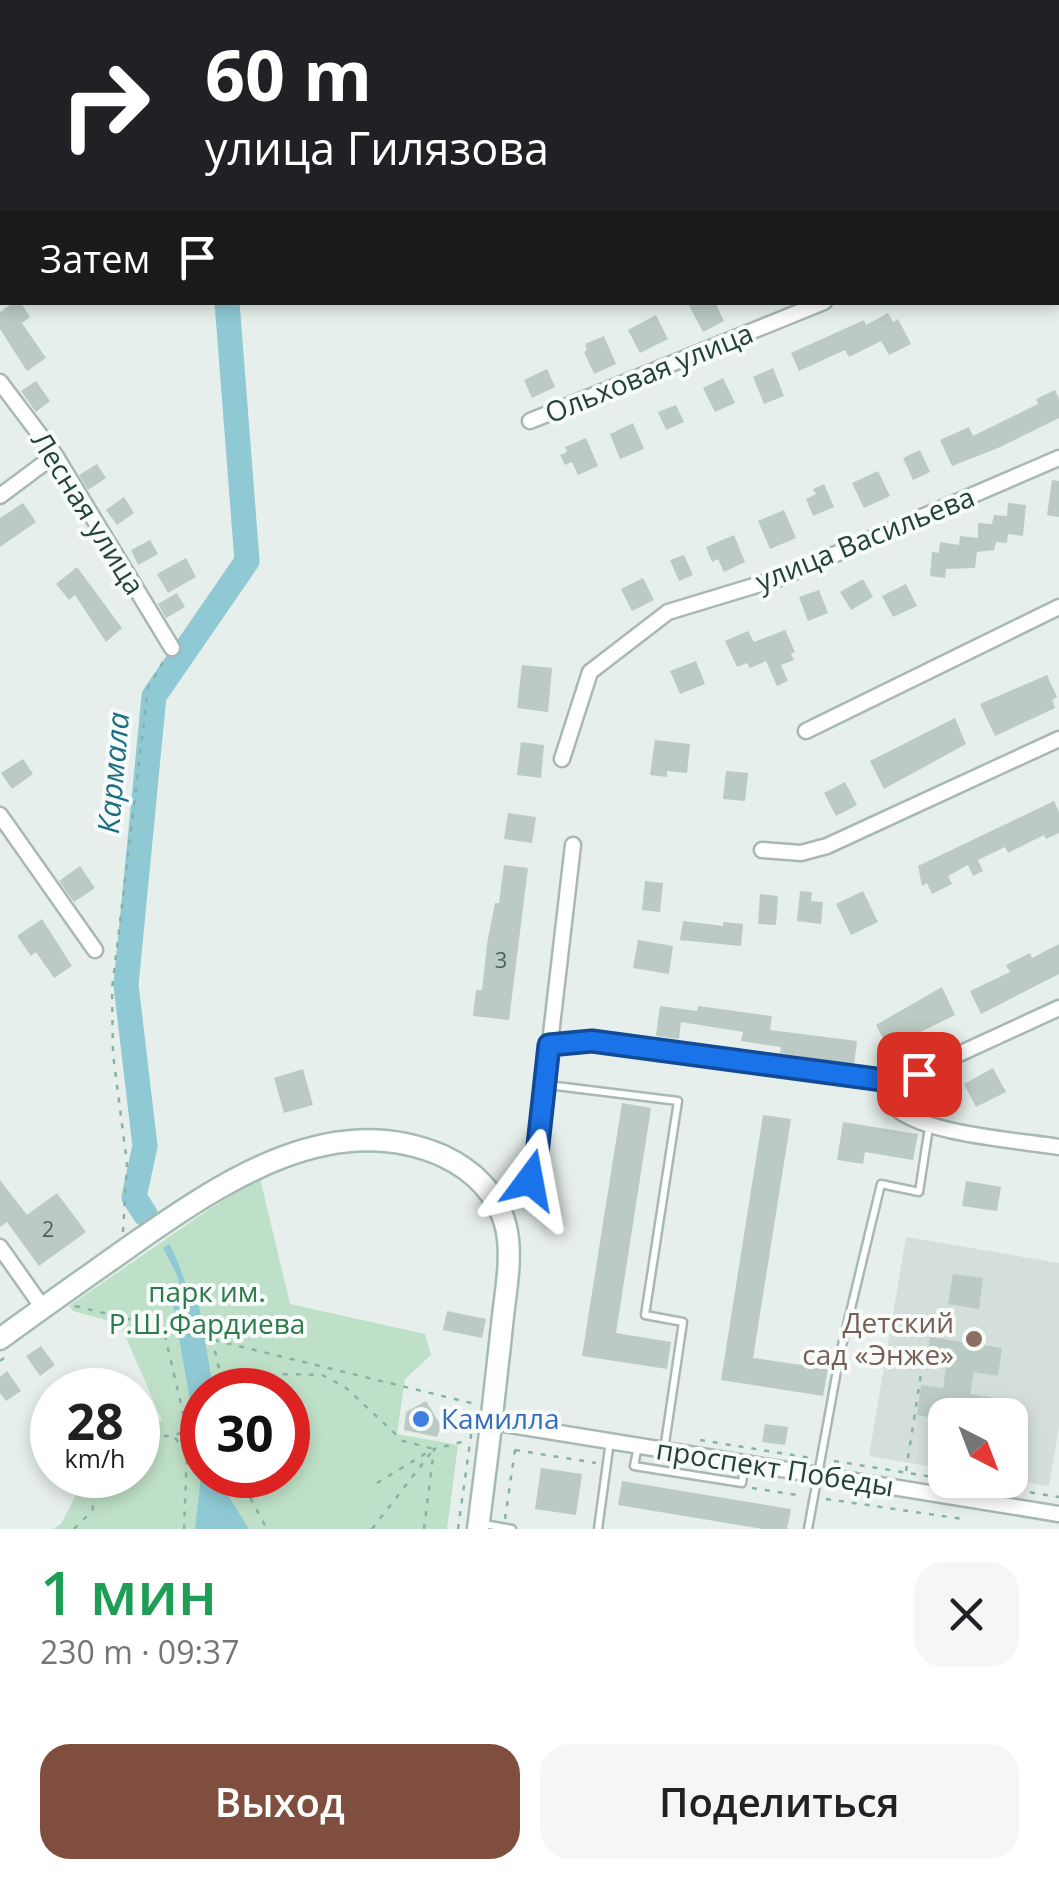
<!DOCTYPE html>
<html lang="ru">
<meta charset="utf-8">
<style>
:root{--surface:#fff;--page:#f6f6f6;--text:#202124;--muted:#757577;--accent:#7f4e3f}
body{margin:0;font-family:"Open Sans",sans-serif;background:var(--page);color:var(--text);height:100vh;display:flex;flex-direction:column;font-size:38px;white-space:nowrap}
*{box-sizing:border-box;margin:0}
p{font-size:32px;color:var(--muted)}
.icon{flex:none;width:55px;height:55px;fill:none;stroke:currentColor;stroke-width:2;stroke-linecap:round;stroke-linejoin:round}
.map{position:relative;height:1529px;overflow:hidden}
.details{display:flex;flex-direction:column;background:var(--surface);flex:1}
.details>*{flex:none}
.hud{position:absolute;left:0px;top:0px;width:1060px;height:305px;box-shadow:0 5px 15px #0003;background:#202124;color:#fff;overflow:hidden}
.needle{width:65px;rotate:138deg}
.controls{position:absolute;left:928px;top:1398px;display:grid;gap:20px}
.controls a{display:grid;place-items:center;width:100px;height:100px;border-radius:20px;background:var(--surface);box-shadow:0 5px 15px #0003;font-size:50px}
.speed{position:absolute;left:30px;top:1368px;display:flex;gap:20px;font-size:50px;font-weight:700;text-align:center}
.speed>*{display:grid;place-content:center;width:130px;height:130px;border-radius:50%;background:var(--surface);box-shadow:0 5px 15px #0003;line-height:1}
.speed small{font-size:25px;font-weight:400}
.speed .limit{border:15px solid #d22;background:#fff;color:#111}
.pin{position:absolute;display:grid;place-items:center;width:85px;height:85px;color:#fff;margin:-42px;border-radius:20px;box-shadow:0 5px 15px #0006}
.me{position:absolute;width:110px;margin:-55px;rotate:13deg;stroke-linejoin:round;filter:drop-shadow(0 0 8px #0008)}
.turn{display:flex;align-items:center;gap:35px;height:210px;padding:0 40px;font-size:45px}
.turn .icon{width:130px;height:130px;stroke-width:2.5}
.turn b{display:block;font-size:70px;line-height:85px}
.then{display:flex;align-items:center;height:95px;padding:0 40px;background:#0003;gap:20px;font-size:38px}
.round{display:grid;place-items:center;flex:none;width:105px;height:105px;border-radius:30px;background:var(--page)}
.headline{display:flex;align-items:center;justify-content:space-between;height:170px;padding:0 40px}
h1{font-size:60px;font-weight:600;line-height:75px;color:#1e9e55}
.primary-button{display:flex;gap:20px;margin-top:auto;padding:20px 40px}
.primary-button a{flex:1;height:115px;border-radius:30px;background:var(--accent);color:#fff;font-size:40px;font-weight:600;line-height:115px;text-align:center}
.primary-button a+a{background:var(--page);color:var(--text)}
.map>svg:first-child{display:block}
</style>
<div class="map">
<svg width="1059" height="1529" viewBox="0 0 1059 1529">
<rect width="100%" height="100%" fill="#e6efeb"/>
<!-- built -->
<path fill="#d4dfda" d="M906,1237L1059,1263V1426L1049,1486L1010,1480V1415H945V1469L869,1456Z"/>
<!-- green -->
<path fill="#bfe0c8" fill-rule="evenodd" d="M260,1178L290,1304L425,1334L431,1355L405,1379L397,1434L458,1445L447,1529H53L61,1524L86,1475H138V1434L162,1420L120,1324L73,1311L69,1306L208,1210ZM202,1390H288V1475H202Z"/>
<!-- water -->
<path fill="#8ec9d4" d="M169,1244C183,1268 199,1319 189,1345L199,1352L208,1387V1390H202V1446L178,1277L163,1248Z
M202,1469V1475H221L224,1489L249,1529H195Z"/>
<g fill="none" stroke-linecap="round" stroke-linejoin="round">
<!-- river -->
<path stroke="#8ec9d4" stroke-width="25" d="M203,0V2
M145,1214L134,1197L145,1146L126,985L154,696L247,561L227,302
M186,1305L202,1396"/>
</g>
<!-- building -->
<path fill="#bbcac4" d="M14,302H20L30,317L22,323L46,358L27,371L0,329V312Z
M687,302H715L724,321L703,332Z
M888,313L893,322L898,319L911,344L889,355L881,341L849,357L845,350L799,371L791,353L864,320L866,325Z
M656,315L668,339L640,353L628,330Z
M604,336L616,364L594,374L584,352L587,350L585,344Z
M773,368L784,396L764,404L753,377Z
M547,369L555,387L532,398L524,380Z
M723,378L735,403L715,412L703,388Z
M36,381L50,401L36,412L21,391Z
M1055,390L1059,399V418L998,448L952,466L940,440L969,427L973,436L1038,404L1036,399Z
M676,405L684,422L666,430L658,412Z
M633,423L644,449L620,459L610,434Z
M586,438L598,466L578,475L572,462L565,465L560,455L567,452L565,447Z
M920,450L930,472L913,480L903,458Z
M97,464L106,478L88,490L79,475Z
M878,471L890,496L864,508L852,483Z
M1052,480L1059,481V517L1047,515Z
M824,484L834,507L813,516L806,499L816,494L813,489Z
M124,497L134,513L117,525L106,510Z
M23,503L36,522L0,547V518Z
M1008,503L1026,505L1023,536L1008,534L1007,543L996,542L994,550L977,552L975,568L946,569L945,578L930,576L932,552L939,553L940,542L959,545L960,536L978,538V523L992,524L994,515L1007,516Z
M784,510L796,538L770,549L758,521Z
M734,535L745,562L724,572L718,559L712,562L706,547Z
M150,540L158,554L138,565L131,550Z
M684,555L693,575L679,581L670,560Z
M186,558L196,577L168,593L157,574Z
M77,567L122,628L106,642L75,595L69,600L56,584Z
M643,578L654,600L632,611L621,589Z
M863,579L873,597L851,610L840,592Z
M906,584L917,606L893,617L882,596Z
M819,590L828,613L808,621L799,597Z
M177,593L185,607L166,618L158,604Z
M785,630L795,652L791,654L794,660L781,665L788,681L777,686L766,661L750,668L747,663L737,667L725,641L748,631L754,642Z
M696,661L705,684L680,694L670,671Z
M522,665L552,668L548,712L517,708Z
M1047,675L1057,697L1052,700L1055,708L995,736L980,704Z
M955,718L966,744L884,789L870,761Z
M655,740L690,744L687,773L667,771V777L650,775Z
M521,742L544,745L541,778L517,775Z
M23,759L33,774L12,789L1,773Z
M726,771L748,773L745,801L723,799Z
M845,782L857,805L836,816L824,793Z
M1054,801L1059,812V833L1046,839L1044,835L1008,853L1005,847L978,860L983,871L973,876L968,865L948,876L952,884L932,894L927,883L922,886L918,866Z
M508,813L536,817L532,843L504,839Z
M504,865L528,868L509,1020L473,1016L476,990H482L487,944L495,903H499Z
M80,866L95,888L74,902L59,881Z
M645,881L663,883L660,912L642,910Z
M800,891L812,892L811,901L823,902L821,924L797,921Z
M863,891L878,922L851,935L836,904Z
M760,894L778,896L776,925L758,924Z
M42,919L72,966L54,978L36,952L31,956L17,936Z
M683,921L723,926V922L743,924L741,946L680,940Z
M638,940L673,946L669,974L633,968Z
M1059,944V974L981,1014L970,991L1010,972L1006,965L1030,953L1032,958Z
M942,987L955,1015L888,1048L876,1025Z
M660,1006L697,1011L698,1006L772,1016L770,1030L857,1041L854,1065L780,1053L781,1047L741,1041L743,1032L681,1022L679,1039L656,1036Z
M993,1068L1006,1092L976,1107L964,1084Z
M303,1069L313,1105L284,1113L274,1078Z
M622,1103L651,1108L616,1333L671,1342L667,1369L582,1356Z
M763,1115L791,1119L753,1358L828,1369L823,1396L721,1380Z
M843,1122L918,1134L913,1160L865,1152L863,1164L837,1160Z
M0,1180L27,1215L57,1193L86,1232L39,1266L7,1222L0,1227Z
M966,1181L1001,1187L997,1211L962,1206Z
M953,1274L983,1278L979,1309L948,1304Z
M447,1311L486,1319L482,1338L443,1330Z
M930,1337L1002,1348L998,1376L974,1372L970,1394L995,1398L992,1415H944V1420L917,1415L921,1385L943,1388L946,1367L926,1364Z
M41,1346L55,1365L40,1376L26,1356Z
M7,1371L21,1391L6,1401L0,1393V1377Z
M426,1401L441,1426L437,1437L404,1430L406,1412Z
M765,1424L788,1427L785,1445L762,1442Z
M541,1468L582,1474L576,1515L535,1509Z
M622,1481L791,1509L787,1529H763L618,1505Z"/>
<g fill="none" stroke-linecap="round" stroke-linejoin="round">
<!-- lane casing -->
<g stroke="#a8b8b2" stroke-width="11">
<path id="lane" d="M548,1085L678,1101L645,1315L683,1322L664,1450
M638,1446L634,1466L742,1483L745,1464
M484,1524L512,1529
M598,1529L610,1441
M808,1529L840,1354L881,1184L919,1192L929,1127"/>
</g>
<!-- street casing -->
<g stroke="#a8b8b2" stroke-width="19">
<path id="street" d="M927,0L929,2
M1058,290L1059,294
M0,382L55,455L172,648
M530,421L824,302
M0,496L55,455
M806,731L1059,607
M562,759L590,672L668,612L780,578L1059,458
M0,815L95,950
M762,850L801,853L827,846L1059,739
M549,1045L592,1041L898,1082L1059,1008
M898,1082L893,1104C911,1133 1023,1141 1059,1147
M495,1200L527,1182L535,1172L573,845
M0,1247L43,1308
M492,1422L1059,1514"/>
</g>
<!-- secondary casing -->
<g stroke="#a4bbb3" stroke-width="25">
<path id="secondary" d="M0,1339C45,1306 91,1274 136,1242C224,1181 333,1107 443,1156C473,1170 498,1194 506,1227C513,1258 505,1294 502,1325C495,1393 487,1461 478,1529"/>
</g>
<!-- path -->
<path stroke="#86b3a5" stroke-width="2.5" stroke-dasharray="5 8" stroke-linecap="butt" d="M123,1232L127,1163L113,1054L112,989L148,688L163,662
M75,1306L475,1404
M212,1338L224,1390
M0,1361L9,1354
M235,1390L249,1379L281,1374L322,1375L345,1387L403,1441L434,1449
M187,1431V1452
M175,1438L187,1452L184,1529
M138,1439C158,1433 169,1440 187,1430L163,1327
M700,1440L811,1458
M515,1450L596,1463
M834,1461L945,1479
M906,1471L921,1374
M238,1475L267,1529
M953,1480L1059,1497
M377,1483L433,1449
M752,1488L803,1496
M826,1499L963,1519
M505,1519L516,1443
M74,1529L92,1511L101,1475
M372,1529L433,1450
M424,1529L434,1449L469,1440
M458,1529L473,1421"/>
<!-- lane -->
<use href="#lane" stroke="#fff" stroke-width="6"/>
<!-- street -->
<use href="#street" stroke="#fff" stroke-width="14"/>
<!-- secondary -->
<use href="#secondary" stroke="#fff" stroke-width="20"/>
</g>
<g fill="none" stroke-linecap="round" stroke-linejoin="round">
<!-- route casing -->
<g stroke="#114b97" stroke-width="25">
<path id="route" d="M530,1180L535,1172L549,1045L592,1041L898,1082L919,1074"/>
</g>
<!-- route -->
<use href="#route" stroke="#1a73e8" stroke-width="18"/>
</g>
<!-- markers -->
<circle fill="#8d6e63" stroke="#f7fbf9" stroke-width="4" cx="974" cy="1339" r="10"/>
<circle fill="#3f7fe0" stroke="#f7fbf9" stroke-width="4" cx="421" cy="1419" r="10"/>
<g text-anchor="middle" stroke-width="8" stroke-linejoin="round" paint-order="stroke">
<!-- number labels -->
<g font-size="22" fill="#4a645c">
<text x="501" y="968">3</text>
<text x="48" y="1237">2</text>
</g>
<!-- street labels -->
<g font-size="28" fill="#24423a" stroke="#f7fbf9">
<text transform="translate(649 373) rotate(-22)" y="10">Ольховая улица</text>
<text transform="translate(88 513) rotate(58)" y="10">Лесная улица</text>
<text transform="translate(865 539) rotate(-22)" y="10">улица Васильева</text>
<text transform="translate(775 1468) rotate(9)" y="10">проспект Победы</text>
</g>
<!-- park labels -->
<g font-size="28" fill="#2d7a4b" stroke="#f7fbf9">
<text x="207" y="1302">парк им.<tspan x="207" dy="32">Р.Ш.Фардиева</tspan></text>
</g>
<!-- education labels -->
<g font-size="28" fill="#785e54" stroke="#f7fbf9" text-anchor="end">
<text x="954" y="1333">Детский<tspan x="954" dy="32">сад «Энже»</tspan></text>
</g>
<!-- shop labels -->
<g font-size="28" fill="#366cbe" stroke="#f7fbf9" text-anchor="start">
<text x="441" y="1429">Камилла</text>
</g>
<!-- water labels -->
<g font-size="30" font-style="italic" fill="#1c6f80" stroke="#f7fbf9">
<text transform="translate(114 773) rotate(-85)" y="10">Кармала</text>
</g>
</g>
</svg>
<div class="controls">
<a><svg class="needle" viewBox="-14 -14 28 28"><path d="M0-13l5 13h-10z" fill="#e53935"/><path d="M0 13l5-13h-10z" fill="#757577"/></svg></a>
</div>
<div class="speed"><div>28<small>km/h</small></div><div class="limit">30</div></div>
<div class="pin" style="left:919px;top:1074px;background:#d93025"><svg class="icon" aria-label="arrive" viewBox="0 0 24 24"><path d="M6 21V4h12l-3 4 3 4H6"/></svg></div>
<svg class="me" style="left:530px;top:1180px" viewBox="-20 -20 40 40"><path d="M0-17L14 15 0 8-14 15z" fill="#1a73e8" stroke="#fff" stroke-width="4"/></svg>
<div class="hud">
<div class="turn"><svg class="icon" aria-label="right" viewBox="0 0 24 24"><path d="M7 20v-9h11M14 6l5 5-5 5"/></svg><div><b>60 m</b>улица Гилязова</div></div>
<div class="then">Затем<svg class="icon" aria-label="arrive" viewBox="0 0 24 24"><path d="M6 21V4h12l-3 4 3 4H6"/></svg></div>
</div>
</div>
<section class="details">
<div class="headline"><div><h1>1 мин</h1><p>230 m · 09:37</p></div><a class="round"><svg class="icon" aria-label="close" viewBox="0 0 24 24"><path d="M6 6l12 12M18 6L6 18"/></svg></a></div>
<div class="primary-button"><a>Выход</a><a>Поделиться</a></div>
</section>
